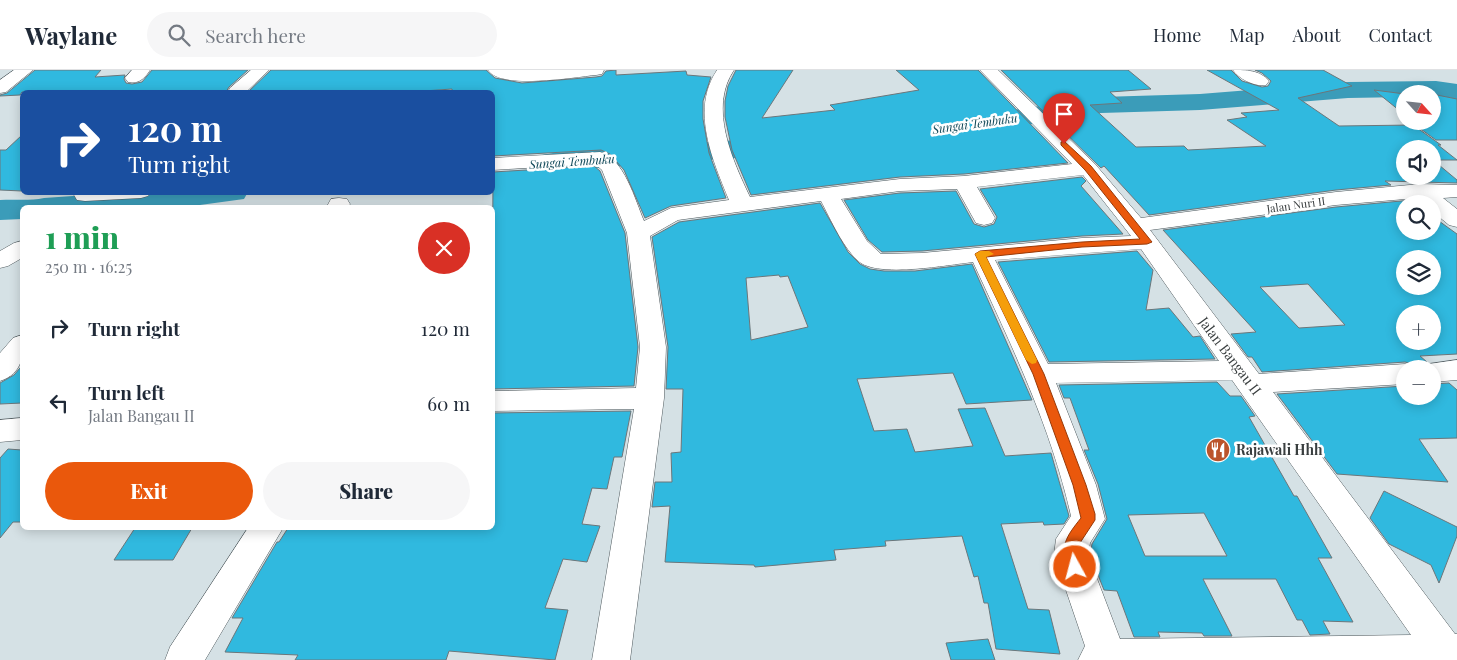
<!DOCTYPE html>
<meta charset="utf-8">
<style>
:root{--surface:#fff;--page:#f6f6f7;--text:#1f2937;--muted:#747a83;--line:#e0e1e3;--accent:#ea580c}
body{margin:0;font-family:"Playfair Display",serif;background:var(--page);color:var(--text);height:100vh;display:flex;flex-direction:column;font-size:19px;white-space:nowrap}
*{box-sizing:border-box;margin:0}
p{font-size:16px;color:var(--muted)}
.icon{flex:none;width:28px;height:28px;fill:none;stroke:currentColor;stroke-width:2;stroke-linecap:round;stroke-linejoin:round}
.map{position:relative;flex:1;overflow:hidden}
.sheet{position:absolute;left:20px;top:135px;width:475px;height:325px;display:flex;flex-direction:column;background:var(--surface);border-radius:8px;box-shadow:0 2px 12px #0003}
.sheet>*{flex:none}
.banner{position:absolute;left:20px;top:20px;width:475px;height:105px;border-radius:8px;box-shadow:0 2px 12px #0003;background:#1a4fa0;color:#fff;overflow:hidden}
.needle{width:32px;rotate:117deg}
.tools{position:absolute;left:1396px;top:15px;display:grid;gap:10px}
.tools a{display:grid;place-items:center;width:45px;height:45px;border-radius:50%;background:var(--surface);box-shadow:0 2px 12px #0003;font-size:25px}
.pin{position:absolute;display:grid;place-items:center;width:42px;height:42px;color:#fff;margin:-51px -21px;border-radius:50% 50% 50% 0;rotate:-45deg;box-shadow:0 0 5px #0007}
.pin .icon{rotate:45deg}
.me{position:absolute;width:55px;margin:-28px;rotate:353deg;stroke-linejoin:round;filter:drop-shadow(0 0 4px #0008)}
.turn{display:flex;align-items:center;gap:18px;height:105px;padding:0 25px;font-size:22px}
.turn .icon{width:65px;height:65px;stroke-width:2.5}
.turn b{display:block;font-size:35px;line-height:42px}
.round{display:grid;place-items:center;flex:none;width:52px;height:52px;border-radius:26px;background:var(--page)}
.summary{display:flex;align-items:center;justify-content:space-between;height:85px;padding:0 25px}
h1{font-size:30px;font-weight:800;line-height:38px;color:#1e9e55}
.button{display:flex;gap:10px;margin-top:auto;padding:10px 25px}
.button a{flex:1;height:58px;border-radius:30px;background:var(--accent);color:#fff;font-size:20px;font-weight:800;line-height:58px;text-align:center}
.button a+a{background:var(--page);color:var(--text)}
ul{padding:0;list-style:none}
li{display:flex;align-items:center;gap:15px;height:75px;padding:0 25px}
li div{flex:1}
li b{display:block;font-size:19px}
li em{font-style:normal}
header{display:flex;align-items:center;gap:30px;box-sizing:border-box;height:70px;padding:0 25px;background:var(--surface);border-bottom:1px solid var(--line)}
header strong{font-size:24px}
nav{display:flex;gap:28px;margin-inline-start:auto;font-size:18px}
.search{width:350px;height:45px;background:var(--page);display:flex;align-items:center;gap:12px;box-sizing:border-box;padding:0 18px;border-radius:28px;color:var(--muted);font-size:19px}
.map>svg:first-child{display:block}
</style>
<header>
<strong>Waylane</strong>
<div class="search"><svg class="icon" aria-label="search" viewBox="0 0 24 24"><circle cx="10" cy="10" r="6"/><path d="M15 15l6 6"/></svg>Search here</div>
<nav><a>Home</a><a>Map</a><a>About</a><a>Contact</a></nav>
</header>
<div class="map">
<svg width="1457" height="590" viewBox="0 0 1457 590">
<rect width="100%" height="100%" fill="#d5e1e5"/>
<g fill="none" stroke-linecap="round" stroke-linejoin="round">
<!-- river -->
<path fill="#3b9cb9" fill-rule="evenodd" d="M1436,11L1457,14V30L1432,27V24H1405V27L1348,28L1200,40L1101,43L966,65L956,62L951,56L956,50L966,47L1101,27L1200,24L1348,12Z
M791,66L802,69L806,75L802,81L791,84L553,101L542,99L537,92L542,85L553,83Z
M131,122H248L244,129L178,138H22V149L0,150V130C15,129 30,131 44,128Z"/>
</g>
<!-- building -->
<path fill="#30b9df" stroke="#6c767a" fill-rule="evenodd" d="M35,0H101L95,7L125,5L124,9L126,13L132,14L142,12L152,0H248L229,17L226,22H22L20,25L0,26V25L7,23Z
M271,0H486L495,8L522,13L596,7L602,6L606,1L616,0V5L686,1L687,5L711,7L703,31V49L709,83L726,128L671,136L645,148L624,100L610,84L601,80L493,86L492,22H452V19L410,22H248Z
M736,0H793L762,48L835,40L830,35L919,20L896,0H978L1068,93L964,104L900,107L751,125L732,80L725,47V31L728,16Z
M1001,0H1128L1151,19L1110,22L1122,33L1090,35L1136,77L1184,76L1188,80L1266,76L1227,50L1247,47L1241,43L1279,40L1207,0H1231L1242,11L1262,17L1268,16L1271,11L1262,3L1255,0H1323L1352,16L1298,28L1339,56L1413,55L1441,75H1438L1457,90H1433L1457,110V113L1385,111L1391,115L1336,120L1149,145L1104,96L1101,98ZM1405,79H1432V106H1405Z
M1374,20L1405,24V45Z
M1432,24L1457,29V70H1436L1411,52L1432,51Z
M22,65V121L0,120V80H6Z
M594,96L600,101L625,163L638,277L634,316L492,319L493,102Z
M1082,107L1086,111L1081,116L1123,164L1082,166L922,181L882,182L868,170L844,130L900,123L956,121L974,154L984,157L994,154L997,147L980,119Z
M1412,130L1416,134H1405V161H1432V146L1457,164V284L1420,286L1427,292L1420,294L1418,299L1416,295L1405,292L1262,302L1252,287H1248L1231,264L1256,262L1163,160L1336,137ZM1405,189H1432V216H1405ZM1308,214L1345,255L1299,258L1260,217ZM1405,244H1432V271H1405Z
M820,133L848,182L860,194L870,199L884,201H915L972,194L1032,330L966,334L953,303L857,309L874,361L907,359L915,382L973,376L958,339L985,338L1005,386L1051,383L1069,446L1064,454L1044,455L1043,452L1001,454L1028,539L1049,540L1060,584L996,579L988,533H984L978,506L974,507L962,466L885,471L886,476L834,480L836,490L755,497L754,495L665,492L670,436L652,437L655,412H672L671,383L681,382L683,319H666L668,277L652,167L679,152ZM779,205L780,207L788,206L808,257L751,270L746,208Z
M1137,181L1153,200L1146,240L1169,238L1193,267L1200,266L1215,289L1049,292L998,192Z
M20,298H22V333L0,334V313L14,305Z
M1217,312L1230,326H1241L1255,346L1249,347L1294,426H1297L1332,488H1318L1353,552L1323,551L1330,564L1310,565L1302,550H1297L1276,509H1203L1232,566H1204L1202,563L1158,562L1160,567H1134L1117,521L1104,520L1090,485L1092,474L1107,449L1098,414L1084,380H1089L1070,328H1064L1059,315ZM1204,443L1227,486H1145L1128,445Z
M1449,313L1457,320V368L1419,369L1448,412L1337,404L1277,324L1405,316V326H1432V314Z
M631,341L622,387H614L607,419L592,418L582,454L600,456L587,492L563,489L545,538L568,540L555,590L449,581L446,590H295L298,585L225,582L243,548H232L277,472H279L288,458H492V343Z
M8,379L22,380V452H13L0,468V388Z
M1384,421L1457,457V466L1439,513L1431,495L1389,474L1370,448Z
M135,458H192L173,490H114Z
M988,569L995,590H951L946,573Z"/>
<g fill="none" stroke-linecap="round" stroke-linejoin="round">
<!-- minor casing -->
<g stroke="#505a5e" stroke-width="1">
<path id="minor" d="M14,0H33L6,22L0,23V10Z
M132,0H150C144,9 139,14 128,12L125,8Z
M251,0H269L246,22H228L230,18Z
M488,0H604L602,4L596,5C573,7 501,20 488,0Z
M717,0H734C708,38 733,91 750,127L900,109L964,106L1072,94L980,0H998L1095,94L1141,148L1336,122L1420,114L1457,115V127L1443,128L1457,139V157L1449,155L1432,141V134H1424L1417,128L1336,135L1150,160L1259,304L1405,294L1415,297L1416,299H1405V314L1273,322L1455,564H1457V590H1078L1085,576L1054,485L1056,469L1071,446C1051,357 1011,274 973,192C946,195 883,207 861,193C845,182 830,148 821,131L685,149L678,150L650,166L666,277L664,328L630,590H592L634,339L492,341V321L636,318L640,277L627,163L602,100L595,94L492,100V88L600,82C624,88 635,130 644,151L671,138L729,130C713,91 690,40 717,0ZM1083,105L1131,166L1082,168L922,183L881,184L867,171L841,129L900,121L957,119L976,153L984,155L992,153L995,148L977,117ZM1141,179L1219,291L1048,294L995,190ZM1232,310L1411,565L1120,569L1088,485L1090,473L1105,449L1096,415L1056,313Z
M1233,0C1246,0 1260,0 1269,11L1266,15C1255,17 1239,9 1233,0Z
M76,122H151L148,126L141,128L85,131L77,130L74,125Z
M339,128L347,129L350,134L348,138H326L331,129Z
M22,171V188L8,196L0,198V181L14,173Z
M22,265C25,285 22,304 0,311V283L13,268Z
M1457,290V310L1432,312V299H1420L1422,295Z
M22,348V370L0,372V350Z
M248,458H283L205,590H165L170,577Z"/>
</g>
<!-- minor -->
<use href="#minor" fill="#fff" fill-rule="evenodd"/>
</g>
<!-- route -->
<path fill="#ea580c" stroke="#983908" d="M1064,71L1091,96L1152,172L1147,174L1082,177L986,187L1044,304L1086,415L1095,444V450L1078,476V486L1082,497L1080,502L1075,503L1070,502C1058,477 1066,467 1081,448L1073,415L1033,304L975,184L980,181L1082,172L1140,169L1085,100L1061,75V72Z"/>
<!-- slow -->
<path fill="#f59e0b" d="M980,181H989L994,184L986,187L1037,290L1036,293L1032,294L1026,290L975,184Z"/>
<!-- icons -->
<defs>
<g id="restaurant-disc" transform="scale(1.25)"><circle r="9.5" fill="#bb542b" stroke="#fff"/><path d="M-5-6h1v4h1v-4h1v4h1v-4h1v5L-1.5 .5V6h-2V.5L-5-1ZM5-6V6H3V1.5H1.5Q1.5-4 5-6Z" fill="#fff"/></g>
</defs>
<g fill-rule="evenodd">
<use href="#restaurant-disc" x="1218" y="380"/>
</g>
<g text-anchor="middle" stroke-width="5" stroke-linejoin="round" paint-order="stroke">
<!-- far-street labels -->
<g font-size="11" fill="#393e3f" stroke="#fff">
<text transform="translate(1296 135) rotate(-8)" y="4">Jalan Nuri II</text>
</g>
<!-- far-water labels -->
<g font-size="12" font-style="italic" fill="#114959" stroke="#fff">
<text transform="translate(975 54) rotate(-8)" y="4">Sungai Tembuku</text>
<text transform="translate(572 92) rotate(-4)" y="4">Sungai Tembuku</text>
</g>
<!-- street labels -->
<g font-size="14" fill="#393e3f" stroke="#fff">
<text transform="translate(1230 286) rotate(53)" y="5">Jalan Bangau II</text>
</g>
<!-- poi labels -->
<g font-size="14" font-weight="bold" fill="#393e3f" stroke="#fff" text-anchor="start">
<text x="1236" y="385">Rajawali Hhh</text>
</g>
</g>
</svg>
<div class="tools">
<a><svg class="needle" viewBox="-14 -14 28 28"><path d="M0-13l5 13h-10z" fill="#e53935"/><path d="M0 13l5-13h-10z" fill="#747a83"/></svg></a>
<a><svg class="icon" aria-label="sound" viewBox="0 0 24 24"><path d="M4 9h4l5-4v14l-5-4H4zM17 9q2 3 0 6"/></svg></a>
<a><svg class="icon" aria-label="search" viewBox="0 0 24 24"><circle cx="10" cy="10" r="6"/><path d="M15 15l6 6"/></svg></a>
<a><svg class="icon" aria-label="layers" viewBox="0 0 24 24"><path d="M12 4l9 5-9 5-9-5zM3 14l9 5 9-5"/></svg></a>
<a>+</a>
<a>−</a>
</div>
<div class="pin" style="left:1064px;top:74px;background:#d93025"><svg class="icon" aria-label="arrive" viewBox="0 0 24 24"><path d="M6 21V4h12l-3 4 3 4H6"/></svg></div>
<svg class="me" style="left:1075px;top:497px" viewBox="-20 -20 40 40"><circle r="17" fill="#ea580c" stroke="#fff" stroke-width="3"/><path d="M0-11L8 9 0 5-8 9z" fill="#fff"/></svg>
<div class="banner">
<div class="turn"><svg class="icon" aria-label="right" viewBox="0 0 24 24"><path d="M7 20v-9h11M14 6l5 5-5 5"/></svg><div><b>120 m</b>Turn right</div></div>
</div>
<section class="sheet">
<div class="summary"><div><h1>1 min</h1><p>250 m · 16:25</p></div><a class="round" style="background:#d93025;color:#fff"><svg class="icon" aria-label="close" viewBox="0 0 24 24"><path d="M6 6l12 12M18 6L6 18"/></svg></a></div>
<ul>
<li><svg class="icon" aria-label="right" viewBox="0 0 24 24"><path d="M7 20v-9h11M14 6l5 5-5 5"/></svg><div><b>Turn right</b></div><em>120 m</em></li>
<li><svg class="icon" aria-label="left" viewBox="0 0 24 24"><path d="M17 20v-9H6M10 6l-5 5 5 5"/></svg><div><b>Turn left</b><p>Jalan Bangau II</p></div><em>60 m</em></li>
</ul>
<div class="button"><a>Exit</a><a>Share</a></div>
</section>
</div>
